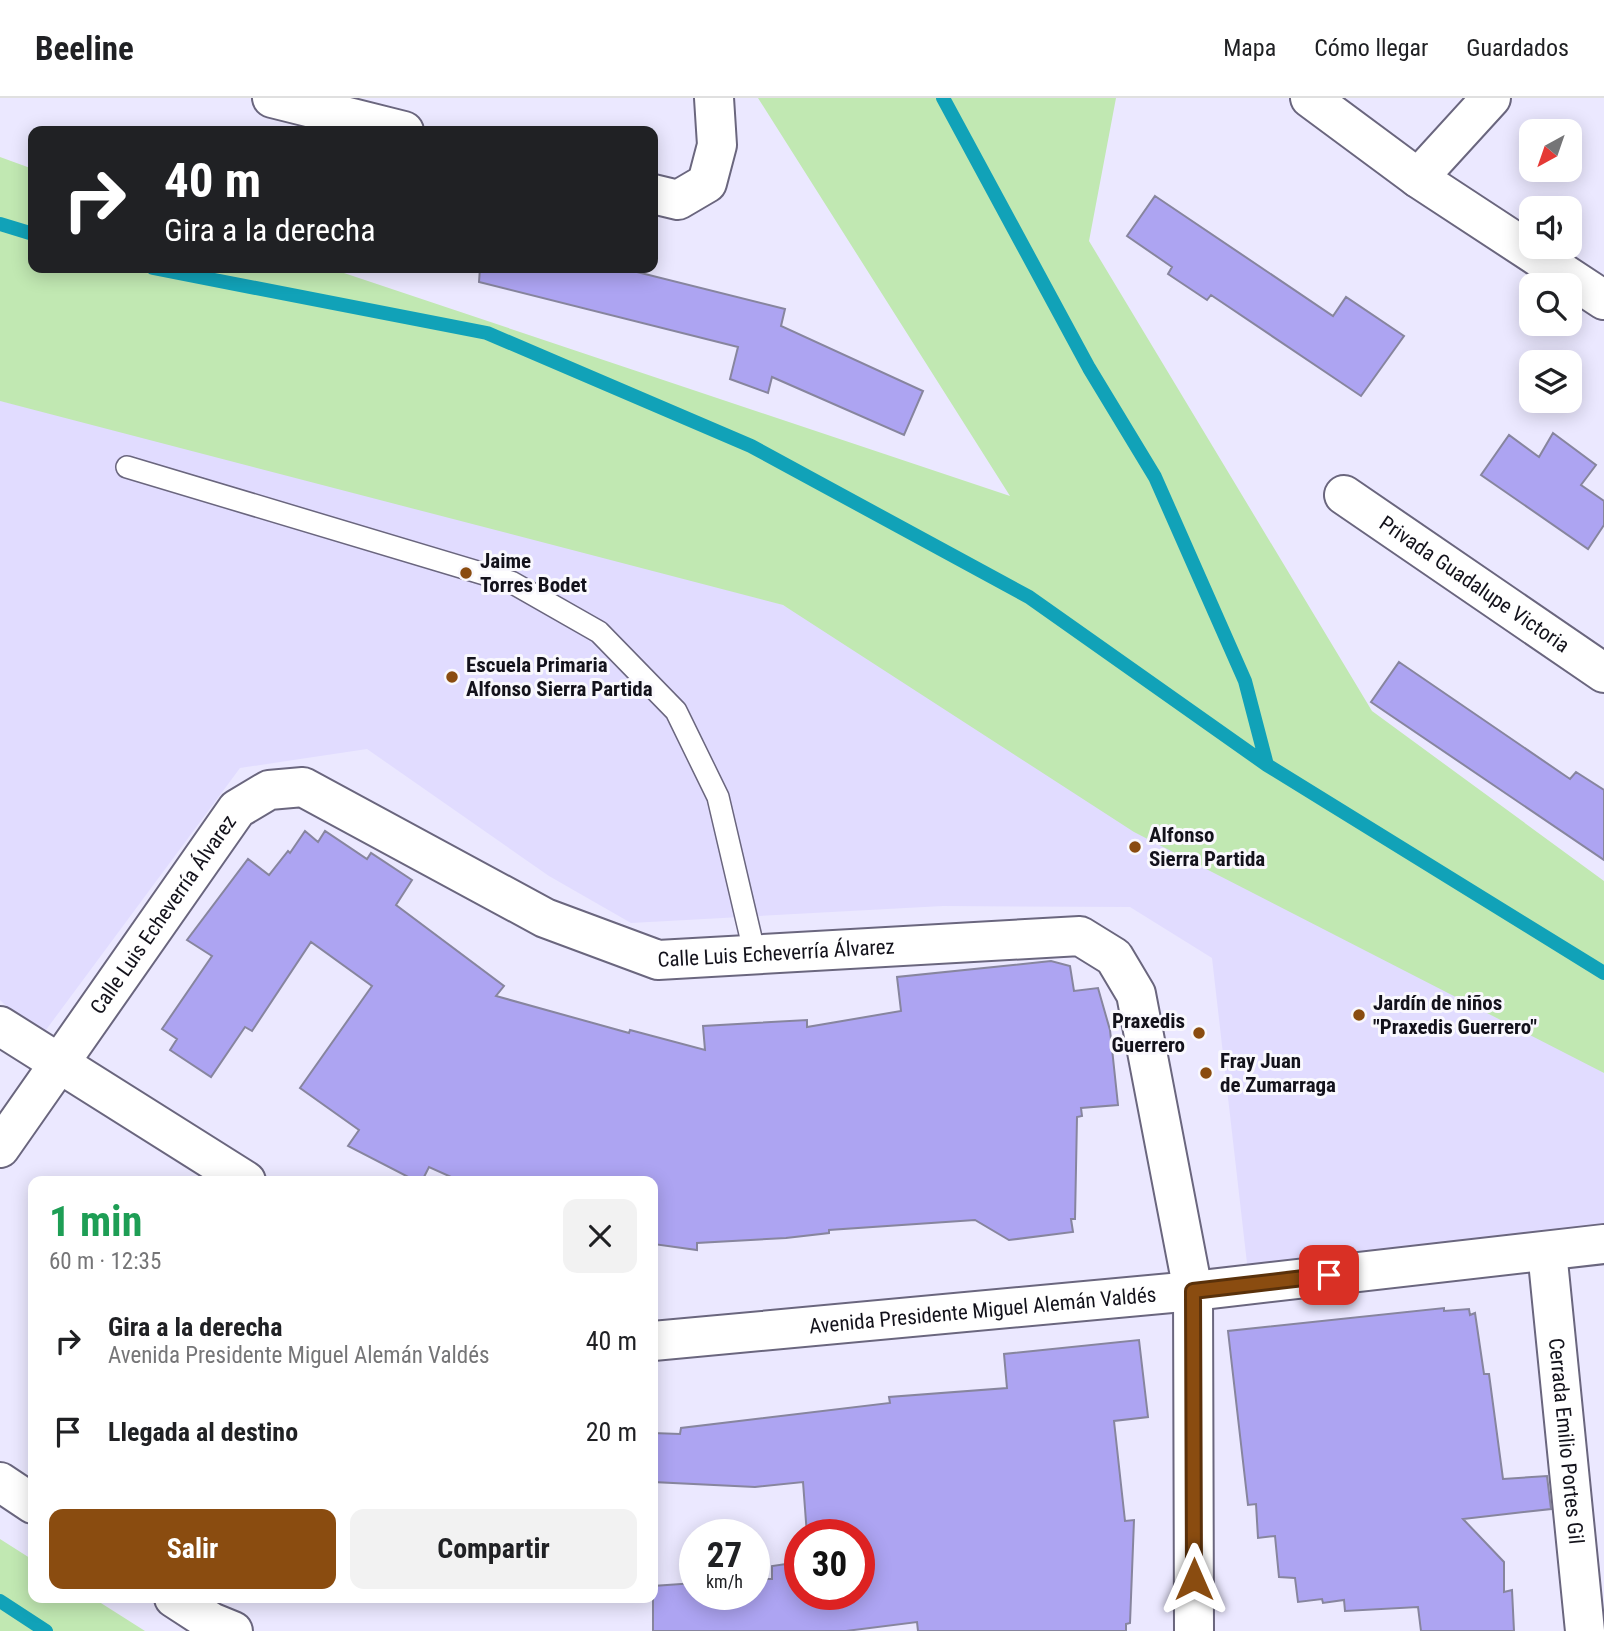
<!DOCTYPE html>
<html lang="es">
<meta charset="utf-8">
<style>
:root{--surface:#fff;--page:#f2f2f2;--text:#202124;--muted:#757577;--line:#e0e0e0;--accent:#8a4c10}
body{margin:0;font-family:"Roboto Condensed",sans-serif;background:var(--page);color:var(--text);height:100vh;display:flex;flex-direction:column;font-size:26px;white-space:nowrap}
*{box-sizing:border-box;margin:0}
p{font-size:23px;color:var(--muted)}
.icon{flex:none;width:38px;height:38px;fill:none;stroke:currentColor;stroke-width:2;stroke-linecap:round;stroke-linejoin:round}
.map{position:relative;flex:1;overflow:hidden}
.details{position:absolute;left:28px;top:1078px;width:630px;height:427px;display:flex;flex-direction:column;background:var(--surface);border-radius:14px;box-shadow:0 4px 18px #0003}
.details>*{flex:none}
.top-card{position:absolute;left:28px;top:28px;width:630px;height:147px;border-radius:14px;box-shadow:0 4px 18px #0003;background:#202124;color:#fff;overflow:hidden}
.needle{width:46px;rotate:220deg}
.tools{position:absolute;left:1519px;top:21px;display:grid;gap:14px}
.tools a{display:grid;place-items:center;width:63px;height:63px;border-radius:14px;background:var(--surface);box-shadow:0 4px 18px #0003;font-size:35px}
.speed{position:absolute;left:679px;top:1421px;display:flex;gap:14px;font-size:35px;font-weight:700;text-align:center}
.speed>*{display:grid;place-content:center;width:91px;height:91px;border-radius:50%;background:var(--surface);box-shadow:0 4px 18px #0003;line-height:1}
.speed small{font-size:18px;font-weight:400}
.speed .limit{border:10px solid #d22;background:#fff;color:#111}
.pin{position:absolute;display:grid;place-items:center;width:60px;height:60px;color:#fff;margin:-30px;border-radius:14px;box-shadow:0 4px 10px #0006}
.me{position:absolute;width:77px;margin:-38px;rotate:0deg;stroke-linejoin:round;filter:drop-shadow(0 0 5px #0008)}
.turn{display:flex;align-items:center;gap:24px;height:147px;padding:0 21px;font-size:32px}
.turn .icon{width:91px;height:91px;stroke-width:2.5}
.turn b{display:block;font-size:49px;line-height:60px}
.round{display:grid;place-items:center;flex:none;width:74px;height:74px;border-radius:14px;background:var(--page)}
.headline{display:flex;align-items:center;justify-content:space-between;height:119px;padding:0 21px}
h1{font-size:42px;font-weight:700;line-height:52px;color:#1e9e55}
.cta{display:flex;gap:14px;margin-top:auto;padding:14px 21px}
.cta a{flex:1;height:80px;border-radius:14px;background:var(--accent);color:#fff;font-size:28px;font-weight:700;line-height:80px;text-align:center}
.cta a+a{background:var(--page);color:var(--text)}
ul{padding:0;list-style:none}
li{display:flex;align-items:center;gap:21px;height:91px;padding:0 21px}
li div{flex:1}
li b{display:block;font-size:26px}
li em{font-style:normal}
header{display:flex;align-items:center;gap:42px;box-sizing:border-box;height:98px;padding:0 35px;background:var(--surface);border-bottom:2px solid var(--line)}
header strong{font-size:33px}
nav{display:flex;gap:38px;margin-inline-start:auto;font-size:24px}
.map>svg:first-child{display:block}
</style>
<header>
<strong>Beeline</strong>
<nav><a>Mapa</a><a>Cómo llegar</a><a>Guardados</a></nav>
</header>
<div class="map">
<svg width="1604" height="1533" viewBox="0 0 1604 1533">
<rect width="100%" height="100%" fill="#ebe8ff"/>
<!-- built -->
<path fill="#e1dcff" d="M0,303L398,388L783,507L1604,975V1126L1248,1174L1212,860L1130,809L943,808L631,825L549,778L367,651L240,670L40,940L0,902Z"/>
<!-- green -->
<path fill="#c1e8b2" d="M758,0H1116L1089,143L1372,613L1604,783V975L1134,734L783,507L0,303V59L33,71V170H329L1010,398Z
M0,1441L33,1462V1500H93L145,1533H0Z"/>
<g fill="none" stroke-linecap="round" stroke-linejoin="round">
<!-- stream -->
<path stroke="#11a2b8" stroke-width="14" d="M943,0L1089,270L1155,379L1245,583L1267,667
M0,126L33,136
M153,170L487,235L751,348L1029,499L1267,667L1604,875
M0,1503L46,1533"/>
</g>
<!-- building -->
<path fill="#ada4f2" stroke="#87859e" stroke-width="2" d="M1155,98L1333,218L1346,199L1404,238L1361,298L1211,197L1207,202L1168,176L1172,169L1127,138Z
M480,170H621L785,211L781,228L923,293L904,337L772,279L768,295L730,281L738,249L479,184Z
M1553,335L1596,367L1581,387L1604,403V427L1588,451L1481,377L1509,337L1539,359Z
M1399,564L1570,681L1576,674L1604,692V762L1371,604Z
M305,733L318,744L325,733L367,761L371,755L412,782L396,807L504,888L496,898L629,935L630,932L705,952L703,928L807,922V929L901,913L897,879L1051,863L1070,868L1074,893L1098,890L1110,932L1118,1007L1081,1010L1082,1018L1077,1019L1075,1121H1071L1073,1134L1009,1142L975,1122L829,1132V1135L786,1140L697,1145V1152L653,1146V1083H460L429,1069L422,1083H416L348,1048L359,1032L300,990L372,888L311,844L252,933L245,929L211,979L170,952L177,941L162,931L212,858L187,842L248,761L269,777L288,753L290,755Z
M1444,1210V1213L1469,1211L1470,1217L1475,1215L1484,1276H1489L1503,1381L1547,1378L1551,1411L1463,1421L1504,1464V1494L1512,1492L1514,1533H1421L1418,1509L1345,1513L1344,1502L1323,1505L1322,1501L1298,1504L1295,1480L1279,1479L1275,1438L1258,1440L1256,1406L1248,1407L1228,1233Z
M1139,1242L1148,1319L1114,1323L1125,1423L1134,1422L1130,1525L1126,1526V1533H918L917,1524L846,1533H653V1488L695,1485V1496H754V1481H772V1468L800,1464V1496H859V1437H807L803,1384L755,1389L653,1384V1335L680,1336L681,1330L890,1305L889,1299L1007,1290L1004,1256Z"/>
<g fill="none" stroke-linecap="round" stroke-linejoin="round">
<!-- service casing -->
<g stroke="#6a667e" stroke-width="24">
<path id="service" d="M127,369L511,484L599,534L676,613L718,699L755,857"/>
</g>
<!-- minor casing -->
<g stroke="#6a667e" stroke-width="42">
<g id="minor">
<path d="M272,0L404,33"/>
<path d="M1310,0L1418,80L1604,202"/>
<path d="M1418,80L1491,0"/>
<path d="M653,96L678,102L707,85L717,47L714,0"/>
<path id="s1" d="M1344,397L1604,575"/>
<path d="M0,928L246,1083"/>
<path id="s2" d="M0,1050L237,711L269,692L303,689L545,820L658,862L1080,838L1114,859L1136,896L1193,1193L1194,1533"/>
<path id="s3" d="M1547,1153L1585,1533"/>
<path id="s4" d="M653,1243L1193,1193L1604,1146"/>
<path d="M0,1384L33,1406"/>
<path d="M174,1500L211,1524L233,1533"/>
</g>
</g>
<!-- service -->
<use href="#service" stroke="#fff" stroke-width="21"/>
<!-- minor -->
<use href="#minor" stroke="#fff" stroke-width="38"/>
</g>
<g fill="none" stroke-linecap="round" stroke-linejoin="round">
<!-- route casing -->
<g stroke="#5a310a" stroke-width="18">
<path id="route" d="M1194,1481L1193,1193L1329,1177"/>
</g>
<!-- route -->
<use href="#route" stroke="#8a4c10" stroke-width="12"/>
</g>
<!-- markers -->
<g fill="#8a4c10" stroke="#f9f8fd" stroke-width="2.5">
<circle cx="466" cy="475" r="7"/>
<circle cx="452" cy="579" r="7"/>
<circle cx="1135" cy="749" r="7"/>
<circle cx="1359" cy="917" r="7"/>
<circle cx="1199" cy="935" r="7"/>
<circle cx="1206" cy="975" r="7"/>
</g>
<g text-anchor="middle" stroke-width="6" stroke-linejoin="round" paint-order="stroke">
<!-- poi labels -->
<g font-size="21" font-weight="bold" fill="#13121b" stroke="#f9f8fd" text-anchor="start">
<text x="480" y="470">Jaime<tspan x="480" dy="24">Torres Bodet</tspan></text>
<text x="466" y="574">Escuela Primaria<tspan x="466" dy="24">Alfonso Sierra Partida</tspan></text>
<text x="1149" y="744">Alfonso<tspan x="1149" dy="24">Sierra Partida</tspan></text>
<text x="1373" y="912">Jardín de niños<tspan x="1373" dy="24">"Praxedis Guerrero"</tspan></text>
<text x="1185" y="930" text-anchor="end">Praxedis<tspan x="1185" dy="24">Guerrero</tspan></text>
<text x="1220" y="970">Fray Juan<tspan x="1220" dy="24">de Zumarraga</tspan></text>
</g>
<!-- street labels -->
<g font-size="21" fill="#13121b" stroke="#f9f8fd">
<text dy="7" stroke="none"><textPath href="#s1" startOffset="158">Privada Guadalupe Victoria</textPath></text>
<text dy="7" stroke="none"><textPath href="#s2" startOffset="285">Calle Luis Echeverría Álvarez</textPath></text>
<text dy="7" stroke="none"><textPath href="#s2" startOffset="999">Calle Luis Echeverría Álvarez</textPath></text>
<text dy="7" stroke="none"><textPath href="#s4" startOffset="331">Avenida Presidente Miguel Alemán Valdés</textPath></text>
<text dy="7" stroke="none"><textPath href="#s3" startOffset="191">Cerrada Emilio Portes Gil</textPath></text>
</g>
</g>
</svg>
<div class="tools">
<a><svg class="needle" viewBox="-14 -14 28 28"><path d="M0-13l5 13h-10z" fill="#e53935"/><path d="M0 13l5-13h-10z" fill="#757577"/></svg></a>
<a><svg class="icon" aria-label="sound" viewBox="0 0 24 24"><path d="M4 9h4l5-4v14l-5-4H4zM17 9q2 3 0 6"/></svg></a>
<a><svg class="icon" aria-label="search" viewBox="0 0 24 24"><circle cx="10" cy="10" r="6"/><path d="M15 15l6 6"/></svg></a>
<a><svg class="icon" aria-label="layers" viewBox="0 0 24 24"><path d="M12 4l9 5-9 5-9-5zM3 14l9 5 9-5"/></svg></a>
</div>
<div class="speed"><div>27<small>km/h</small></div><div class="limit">30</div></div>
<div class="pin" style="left:1329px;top:1177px;background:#d93025"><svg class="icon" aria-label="arrive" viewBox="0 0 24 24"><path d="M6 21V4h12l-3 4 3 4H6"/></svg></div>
<svg class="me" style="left:1194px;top:1481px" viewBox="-20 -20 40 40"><path d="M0-17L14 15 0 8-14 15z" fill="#8a4c10" stroke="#fff" stroke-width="4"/></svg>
<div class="top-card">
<div class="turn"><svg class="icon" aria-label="right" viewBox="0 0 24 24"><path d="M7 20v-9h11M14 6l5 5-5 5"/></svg><div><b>40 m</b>Gira a la derecha</div></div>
</div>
<section class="details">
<div class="headline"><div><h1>1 min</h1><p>60 m · 12:35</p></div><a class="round"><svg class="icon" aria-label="close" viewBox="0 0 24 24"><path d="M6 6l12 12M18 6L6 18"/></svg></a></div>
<ul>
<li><svg class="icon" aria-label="right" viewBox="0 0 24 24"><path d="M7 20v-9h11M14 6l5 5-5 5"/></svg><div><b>Gira a la derecha</b><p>Avenida Presidente Miguel Alemán Valdés</p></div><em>40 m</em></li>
<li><svg class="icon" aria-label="arrive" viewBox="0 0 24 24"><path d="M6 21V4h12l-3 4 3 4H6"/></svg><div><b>Llegada al destino</b></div><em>20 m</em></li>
</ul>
<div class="cta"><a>Salir</a><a>Compartir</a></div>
</section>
</div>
